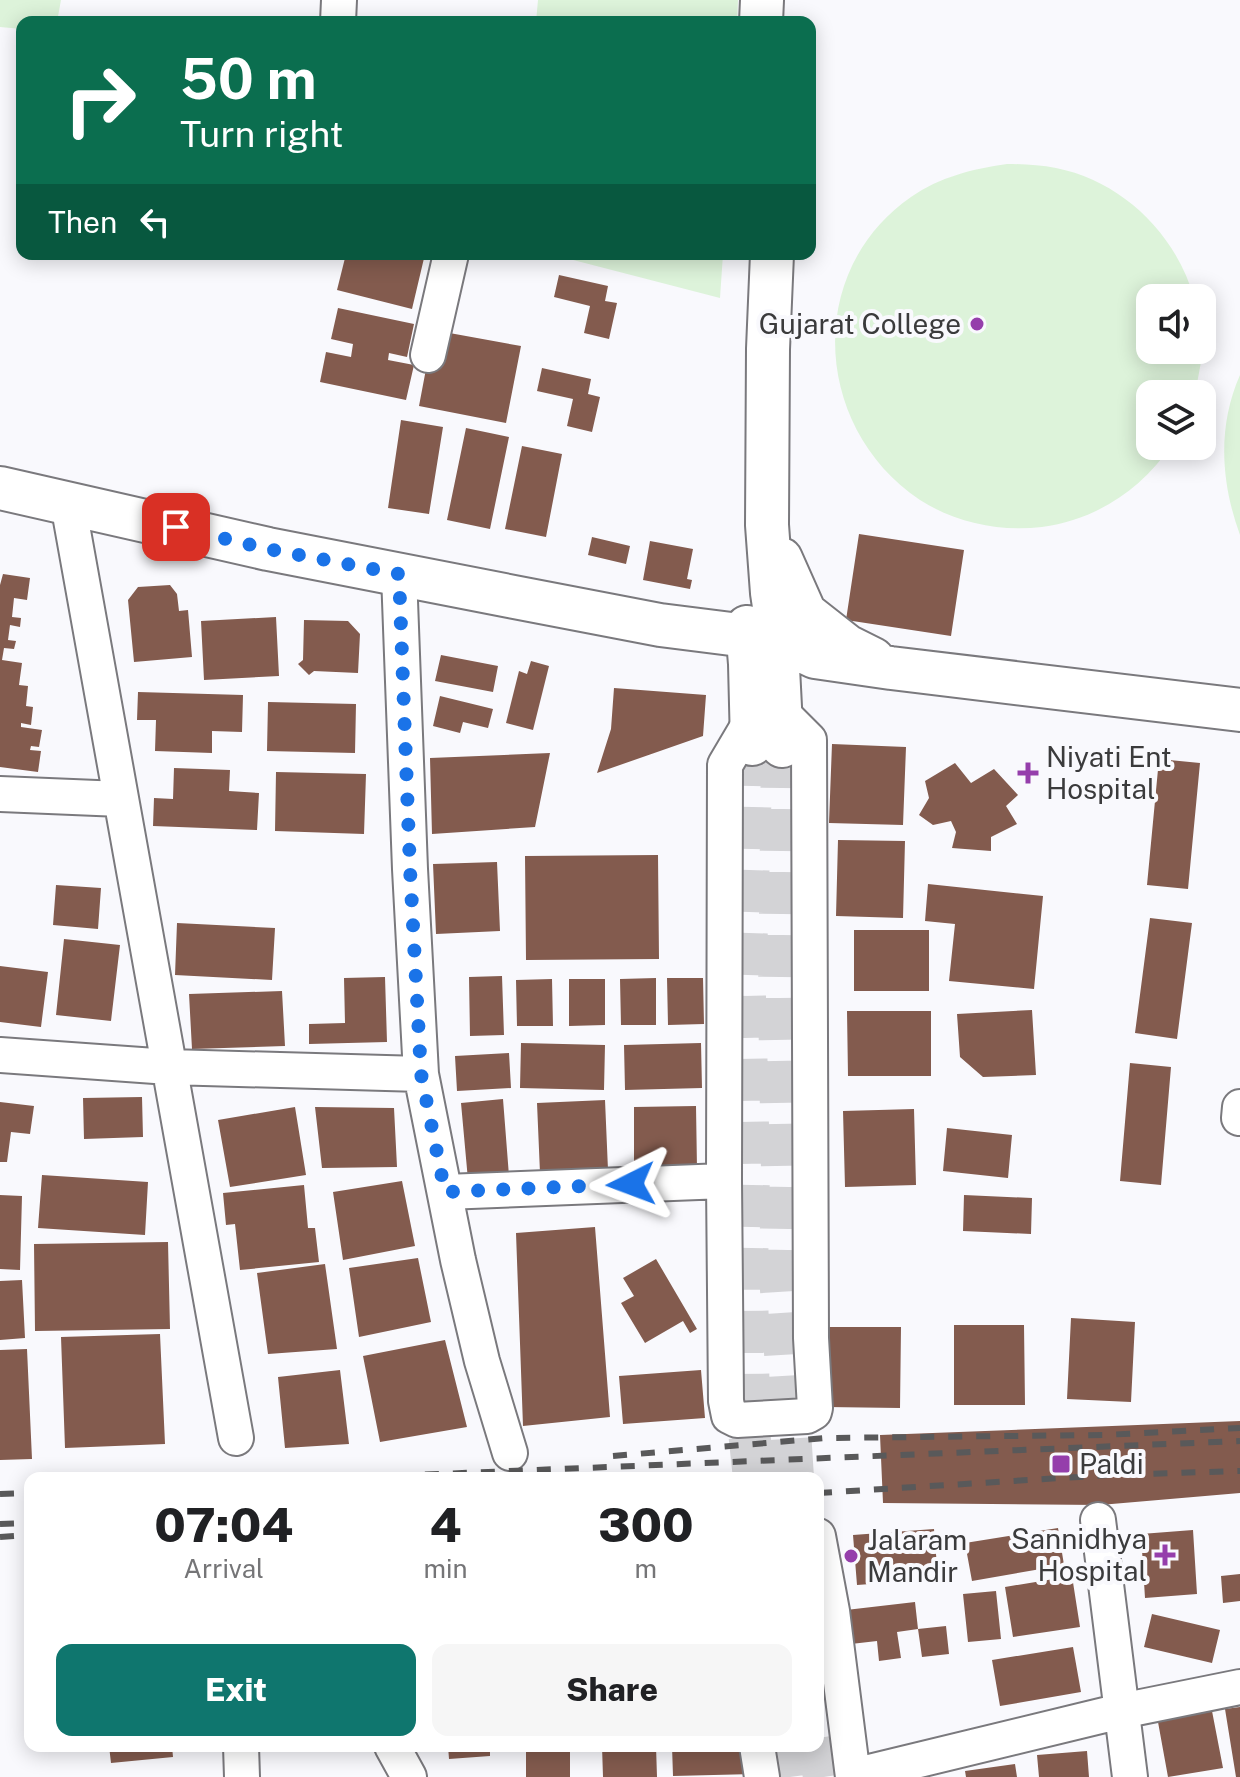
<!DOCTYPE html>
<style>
:root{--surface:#fff;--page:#f6f6f6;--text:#202124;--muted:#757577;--accent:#0f766e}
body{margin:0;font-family:"Public Sans",sans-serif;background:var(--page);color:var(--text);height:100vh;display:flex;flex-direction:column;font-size:30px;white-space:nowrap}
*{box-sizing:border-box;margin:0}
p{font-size:26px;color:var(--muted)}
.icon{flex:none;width:44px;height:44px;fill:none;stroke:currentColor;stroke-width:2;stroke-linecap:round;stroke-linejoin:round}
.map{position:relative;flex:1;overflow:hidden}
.side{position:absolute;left:24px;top:1472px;width:800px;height:280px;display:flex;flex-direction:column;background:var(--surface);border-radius:16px;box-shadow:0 4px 20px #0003}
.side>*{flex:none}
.banner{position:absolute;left:16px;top:16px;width:800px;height:244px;border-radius:16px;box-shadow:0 4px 20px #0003;background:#0b6e4f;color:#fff;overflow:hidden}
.fabs{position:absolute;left:1136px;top:284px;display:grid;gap:16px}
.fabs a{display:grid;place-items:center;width:80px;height:80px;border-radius:16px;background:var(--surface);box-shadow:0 4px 20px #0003;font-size:40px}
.pin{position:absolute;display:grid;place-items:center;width:68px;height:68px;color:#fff;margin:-34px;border-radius:16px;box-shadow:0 4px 12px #0006}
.me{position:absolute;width:88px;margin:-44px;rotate:267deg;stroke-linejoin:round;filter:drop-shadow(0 0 6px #0008)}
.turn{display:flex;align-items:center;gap:28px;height:168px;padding:0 32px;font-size:36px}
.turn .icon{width:104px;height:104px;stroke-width:2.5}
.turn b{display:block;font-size:56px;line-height:68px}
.then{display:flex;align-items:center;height:76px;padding:0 32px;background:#0003;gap:16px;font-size:30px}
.eta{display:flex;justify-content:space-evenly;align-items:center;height:136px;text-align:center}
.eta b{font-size:48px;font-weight:800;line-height:56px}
.primary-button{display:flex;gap:16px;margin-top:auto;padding:16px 32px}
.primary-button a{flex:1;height:92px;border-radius:16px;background:var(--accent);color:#fff;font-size:32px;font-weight:800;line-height:92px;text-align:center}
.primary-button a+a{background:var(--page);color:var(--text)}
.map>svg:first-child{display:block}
</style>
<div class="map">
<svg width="1240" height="1777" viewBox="0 0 1240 1777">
<rect width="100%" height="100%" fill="#f9f9fd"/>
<!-- green -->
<path fill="#ddf3da" d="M0,0H61L57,22H22V29L0,27Z
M538,0H738L737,22H536Z
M1007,164C1024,164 1040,165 1056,168C1122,181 1176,234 1194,298H1150V350H1201V362L1195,394H1150V446H1171C1141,490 1095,520 1042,527C1000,532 956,523 920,500C814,429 803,272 911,197C940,177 972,169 1007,164Z
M550,254H723L720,298Z
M1240,375V535C1221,483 1217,427 1240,375Z"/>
<!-- building -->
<path fill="#835b4e" d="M346,254H425L412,309L337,290Z
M559,275L608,286L605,301L617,303L609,339L584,333L590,306L554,297Z
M338,308L414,324L407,357L389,353L388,360L414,365L406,400L320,382L326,352L351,357L353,344L331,339Z
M444,332L521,346L506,423L419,406L426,369L436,371Z
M542,368L591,379L588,394L600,397L592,432L567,426L573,399L537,391Z
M401,420L443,427L429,514L388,508Z
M466,428L509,437L490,529L447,520Z
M522,446L562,454L546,537L505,529Z
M859,534L964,550L951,636L846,620Z
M592,537L630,546L626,564L588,555Z
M650,541L693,549L687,579L692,580L690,589L643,580Z
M3,574L30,578L27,600L14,598L12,617L21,618L20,627L10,625L8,640L16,641L14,649L4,648L2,660L22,663L19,685L28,686L26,706L33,707L31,725L21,723V727L42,730L39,747L31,746L30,750L41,751L38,772L0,767V585Z
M170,585L177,594L179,611L188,610L192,657L134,662L128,600L138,587Z
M276,617L279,676L204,680L201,621Z
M304,620L348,621L360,634L358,673L314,671L309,675L298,664L303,660Z
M441,655L498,666L493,692L435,681Z
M531,661L549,666L533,730L506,723L519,671L527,674Z
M614,688L706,695L703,736L597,773L611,729Z
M138,692L243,695L242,732L212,731V753L155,751L156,720H137Z
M440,696L493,709L488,728L463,722L460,733L433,726Z
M268,702L356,704L355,753L267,751Z
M832,744L906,747L903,825L829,823Z
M550,753L535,827L432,834L430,758Z
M1159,759L1200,763L1188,889L1147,885Z
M955,763L971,783L994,769L1018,795L1006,806L1017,824L991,837V851L952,848L956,832L951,821L933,825L919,815L929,798L925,781Z
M174,768L230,770L229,791L259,793L257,830L153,826L154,798L173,799Z
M276,772L366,774L364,834L275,831Z
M838,840L905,841L903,918L836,916Z
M658,855L659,959L526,960L525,856Z
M497,862L500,931L436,934L433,864Z
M928,884L1043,896L1034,989L949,981L955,924L925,921Z
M56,885L101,888L98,929L53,925Z
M1150,918L1192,923L1177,1039L1135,1033Z
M177,923L275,928L272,980L175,975Z
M854,930H929V991H854Z
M64,939L120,945L111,1021L56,1015Z
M0,966L48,972L41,1027L0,1022Z
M502,976L504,1035L470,1036L469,977Z
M385,977L387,1042L309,1044V1024L345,1023L344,978Z
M656,978V1025H621L620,979Z
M667,978H703L704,1024L668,1025Z
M552,979L553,1026H517L516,980Z
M569,979H605V1025L569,1026Z
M282,991L285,1046L192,1049L189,994Z
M1032,1010L1036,1075L983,1077L960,1057L957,1014Z
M847,1011H931V1076H848Z
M521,1043L605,1045L604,1090L520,1088Z
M701,1043L702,1088L625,1090L624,1045Z
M509,1053L511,1088L457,1091L455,1056Z
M1130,1063L1171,1067L1161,1185L1120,1181Z
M142,1097L143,1137L84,1139L83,1098Z
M503,1099L509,1176L468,1180L461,1103Z
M605,1100L608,1170L540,1173L537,1103Z
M0,1102L34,1106L30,1134L11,1132L7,1162H0Z
M696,1106L697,1169L634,1172V1107Z
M295,1107L306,1175L230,1187L218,1120Z
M315,1107L394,1108L397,1167L322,1168Z
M914,1109L916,1185L845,1187L843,1111Z
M947,1128L1012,1135L1008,1178L943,1171Z
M42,1175L148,1182L145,1235L38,1228Z
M402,1181L415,1246L343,1260L333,1192Z
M304,1185L308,1228H315L319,1262L240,1270L235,1224L226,1225L223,1193Z
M0,1195L22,1196L20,1270L0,1269Z
M964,1195L1032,1198L1031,1234L963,1231Z
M595,1227L610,1417L523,1426L516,1233Z
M168,1242L170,1329L35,1331L34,1244Z
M418,1258L431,1322L359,1337L349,1268Z
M656,1259L697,1329L690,1333L683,1321L645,1343L621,1303L634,1296L623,1278Z
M325,1264L337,1349L268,1354L257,1273Z
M22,1280L25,1338L0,1340V1281Z
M1071,1318L1135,1322L1131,1402L1067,1399Z
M954,1325H1024L1025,1405H954Z
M828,1327H901L900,1408L827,1407Z
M160,1334L165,1444L65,1448L61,1337Z
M445,1340L467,1427L380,1442L363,1356Z
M27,1349L32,1459L0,1460V1350Z
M340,1370L349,1444L285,1448L278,1377Z
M701,1370L705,1418L623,1424L619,1376Z
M1240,1421V1493L1100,1505L883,1503L880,1435Z
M1058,1528L1064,1565L972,1581L965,1543Z
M934,1529L938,1579L857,1585L853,1535Z
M1193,1530L1197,1594L1145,1598L1141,1534Z
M1240,1574V1601L1223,1603L1221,1576Z
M1072,1576L1080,1627L1013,1637L1005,1587Z
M996,1591L1001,1639L968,1642L963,1594Z
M915,1602L918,1629L897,1632L901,1658L879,1661L877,1641L851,1644L846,1610Z
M1152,1614L1220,1630L1212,1663L1144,1647Z
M946,1626L949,1654L922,1657L918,1629Z
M1073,1647L1081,1692L1000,1706L992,1660Z
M1240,1707V1777H1236L1225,1709Z
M1212,1711L1223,1768L1168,1777L1158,1722Z
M109,1746H172L173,1757L111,1763Z
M448,1746H490V1756L449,1759Z
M526,1746H570V1777H526Z
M602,1746H656L657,1777H603Z
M672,1746H753L754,1774L673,1776Z
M1087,1751L1089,1777H1039L1037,1755Z
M1015,1764L1017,1777H966L965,1771Z"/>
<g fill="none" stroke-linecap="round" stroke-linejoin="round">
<!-- major-tunnel -->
<path stroke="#d3d3d6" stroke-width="42" stroke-dasharray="42 21" stroke-linecap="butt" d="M752,744L745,996L749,1169L747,1272L749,1431L754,1478
M782,746L779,998L782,1171L780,1274L793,1478
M818,1738L824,1777
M786,1746L790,1777"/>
<!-- minor casing -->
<g stroke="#7a797d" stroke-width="38">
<path id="minor" d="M338,22L339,0
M428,355L451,254
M71,520L236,1438
M399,574L410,869L421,1074L458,1260L482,1361L510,1453
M751,721L725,765L724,1181L726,1401L729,1416L737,1420L807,1416L814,1412L815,1408L811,1338L809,740L782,713
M0,794L121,799
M0,1055L169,1067L421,1074
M1239,1118L1240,1107
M445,1192L724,1181
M1098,1520L1130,1777
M818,1536L832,1611L853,1777
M241,1746L242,1777
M392,1746L409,1777
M757,1746L762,1777
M853,1776L1121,1711L1240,1687"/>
</g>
<!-- major casing -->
<g stroke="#7a797d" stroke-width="46">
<path id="major" d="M761,22L762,0
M772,254L768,349L767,525L772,593L779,640L778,668L782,746
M0,488L268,549L514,597L660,625L779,640L815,657L891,668L1240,710
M781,559L805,613L847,646L873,659
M747,627L750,664L752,744"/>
</g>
<!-- minor -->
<use href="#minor" stroke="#fff" stroke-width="34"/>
<!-- major -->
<use href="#major" stroke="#fff" stroke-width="42"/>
<!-- rail -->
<path stroke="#59595a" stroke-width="6" stroke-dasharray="14 14" stroke-linecap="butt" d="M613,1456L825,1438L1104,1435L1240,1428
M341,1478L1240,1441
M818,1493L1110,1475L1240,1471
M0,1494L30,1493
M0,1524L30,1523
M0,1537L30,1535"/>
</g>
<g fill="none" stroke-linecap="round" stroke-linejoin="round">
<!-- route -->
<path stroke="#1a73e8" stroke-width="14" stroke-dasharray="0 25.2" d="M176,527L268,549L399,574L410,869L421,1074L445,1192L631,1184"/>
</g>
<!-- markers -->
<g fill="#953eab" stroke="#f9f9fd" stroke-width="3">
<circle cx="977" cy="324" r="8"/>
<path d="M1024 761h8v8h8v8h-8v8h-8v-8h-8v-8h8z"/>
<rect x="1051" y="1454" width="20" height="20" rx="4"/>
<path d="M1161 1543h8v8h8v8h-8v8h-8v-8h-8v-8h8z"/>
<circle cx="851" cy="1556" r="8"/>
</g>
<g text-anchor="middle" stroke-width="8" stroke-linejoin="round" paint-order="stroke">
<!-- poi labels -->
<g font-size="28" fill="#3b3b3c" stroke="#f9f9fd" text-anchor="start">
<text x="961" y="334" text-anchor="end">Gujarat College</text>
<text x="1046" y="767">Niyati Ent<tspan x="1046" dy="32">Hospital</tspan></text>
<text x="1079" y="1474">Paldi</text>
<text x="1147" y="1549" text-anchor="end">Sannidhya<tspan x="1147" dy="32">Hospital</tspan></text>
<text x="867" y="1550">Jalaram<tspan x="867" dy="32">Mandir</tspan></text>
</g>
</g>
</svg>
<div class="fabs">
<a><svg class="icon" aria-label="sound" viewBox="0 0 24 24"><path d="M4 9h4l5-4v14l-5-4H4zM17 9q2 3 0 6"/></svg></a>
<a><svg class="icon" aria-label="layers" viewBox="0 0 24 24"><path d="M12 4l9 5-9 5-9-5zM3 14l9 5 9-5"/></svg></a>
</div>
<div class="pin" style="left:176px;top:527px;background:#d93025"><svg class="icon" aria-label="arrive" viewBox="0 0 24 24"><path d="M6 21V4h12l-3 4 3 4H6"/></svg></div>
<svg class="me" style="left:631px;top:1184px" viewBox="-20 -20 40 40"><path d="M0-17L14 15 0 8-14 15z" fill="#1a73e8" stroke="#fff" stroke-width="4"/></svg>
<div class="banner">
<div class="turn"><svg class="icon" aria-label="right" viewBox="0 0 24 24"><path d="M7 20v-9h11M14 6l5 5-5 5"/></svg><div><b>50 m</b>Turn right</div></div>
<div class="then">Then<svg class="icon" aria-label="left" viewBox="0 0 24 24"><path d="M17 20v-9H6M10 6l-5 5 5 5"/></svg></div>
</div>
<section class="side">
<div class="eta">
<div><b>07:04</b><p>Arrival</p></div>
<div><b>4</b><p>min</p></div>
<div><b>300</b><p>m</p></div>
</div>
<div class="primary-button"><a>Exit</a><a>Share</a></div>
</section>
</div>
